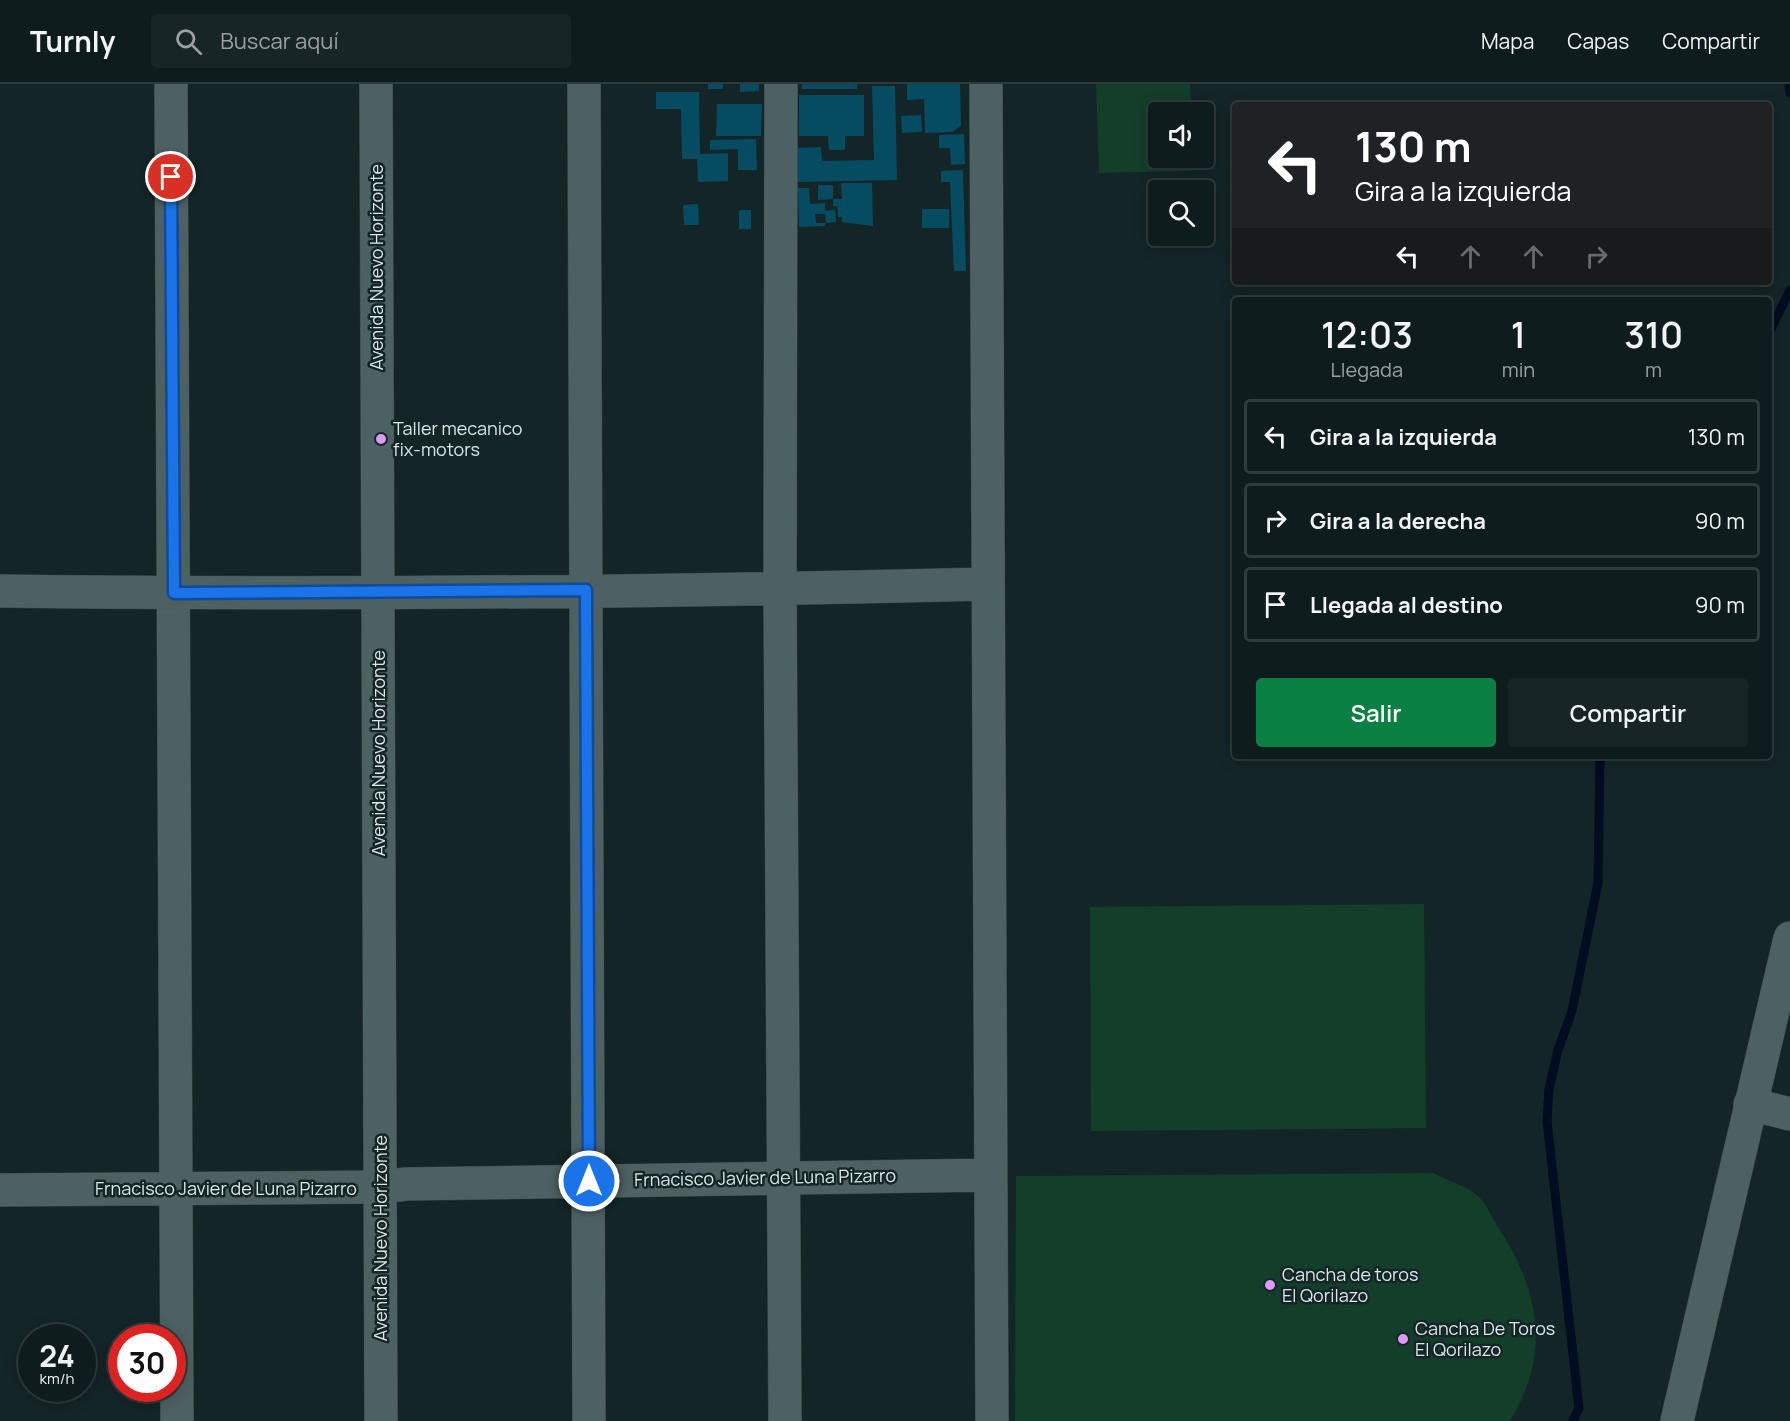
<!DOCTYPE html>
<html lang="es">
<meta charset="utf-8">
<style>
:root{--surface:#0f1c1d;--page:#182526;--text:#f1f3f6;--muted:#9ba1a4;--line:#2f3a3b;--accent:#0b8043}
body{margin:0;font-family:Manrope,sans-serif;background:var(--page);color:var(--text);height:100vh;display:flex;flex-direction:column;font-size:22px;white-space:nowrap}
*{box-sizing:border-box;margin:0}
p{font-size:20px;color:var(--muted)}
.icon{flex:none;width:33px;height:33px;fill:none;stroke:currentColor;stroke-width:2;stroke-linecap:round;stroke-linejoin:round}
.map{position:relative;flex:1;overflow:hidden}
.panel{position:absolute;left:1232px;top:213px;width:540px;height:462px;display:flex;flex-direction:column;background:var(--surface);border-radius:6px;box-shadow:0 3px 15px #0003,0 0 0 2px var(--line)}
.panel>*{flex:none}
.banner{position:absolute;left:1232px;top:18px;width:540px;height:183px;border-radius:6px;box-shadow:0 3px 15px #0003,0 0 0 2px var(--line);background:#202124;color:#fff;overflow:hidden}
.controls{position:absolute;left:1148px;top:18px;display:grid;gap:12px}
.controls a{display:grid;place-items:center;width:66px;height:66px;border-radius:6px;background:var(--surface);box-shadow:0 3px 15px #0003,0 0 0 2px var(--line);font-size:30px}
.speed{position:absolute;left:18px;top:1240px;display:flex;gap:12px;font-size:30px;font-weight:700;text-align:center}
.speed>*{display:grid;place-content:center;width:78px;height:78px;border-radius:50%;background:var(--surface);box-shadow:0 3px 15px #0003,0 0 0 2px var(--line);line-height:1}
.speed small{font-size:15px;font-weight:400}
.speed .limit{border:9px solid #d22;background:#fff;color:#111}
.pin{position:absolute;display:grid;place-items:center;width:51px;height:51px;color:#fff;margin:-26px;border:3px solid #fff;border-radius:50%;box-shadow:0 2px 6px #0007}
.me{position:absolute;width:66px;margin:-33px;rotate:0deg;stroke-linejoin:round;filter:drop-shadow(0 0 4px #0008)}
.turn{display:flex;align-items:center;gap:21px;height:126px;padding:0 24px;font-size:27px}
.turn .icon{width:78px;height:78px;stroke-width:2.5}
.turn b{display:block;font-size:42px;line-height:51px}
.lanes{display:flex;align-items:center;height:57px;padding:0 24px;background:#0003;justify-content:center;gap:30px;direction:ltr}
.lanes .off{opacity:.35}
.eta{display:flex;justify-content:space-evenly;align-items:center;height:102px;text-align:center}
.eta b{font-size:36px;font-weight:600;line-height:42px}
.action{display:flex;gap:12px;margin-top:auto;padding:12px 24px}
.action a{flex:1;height:69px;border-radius:6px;background:var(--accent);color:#fff;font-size:24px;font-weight:600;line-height:69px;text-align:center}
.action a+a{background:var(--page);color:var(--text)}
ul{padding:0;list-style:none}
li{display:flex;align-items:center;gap:18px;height:75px;margin:0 12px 9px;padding:0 12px;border:3px solid var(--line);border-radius:6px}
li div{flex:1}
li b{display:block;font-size:22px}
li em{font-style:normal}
header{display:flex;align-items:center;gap:36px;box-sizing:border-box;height:84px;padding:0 30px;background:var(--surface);border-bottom:2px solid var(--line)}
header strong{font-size:28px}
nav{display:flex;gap:33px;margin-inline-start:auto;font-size:21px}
.search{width:420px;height:54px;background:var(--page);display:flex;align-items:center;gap:15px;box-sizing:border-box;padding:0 21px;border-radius:6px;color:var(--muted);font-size:22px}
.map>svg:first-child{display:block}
</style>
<header>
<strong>Turnly</strong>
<div class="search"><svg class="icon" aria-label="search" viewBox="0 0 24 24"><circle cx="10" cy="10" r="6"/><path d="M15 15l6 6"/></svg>Buscar aquí</div>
<nav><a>Mapa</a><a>Capas</a><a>Compartir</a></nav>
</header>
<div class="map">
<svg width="1790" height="1337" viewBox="0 0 1790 1337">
<rect width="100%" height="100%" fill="#142527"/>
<!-- green -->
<path fill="#133e29" d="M1096,0H1190L1191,28H1158V74H1193V87L1099,89Z
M1424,820L1426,1044L1091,1047L1090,823Z
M1433,1089C1446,1096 1467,1102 1478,1112C1486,1119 1492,1134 1498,1143C1540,1207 1551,1270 1510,1337H1015L1016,1092Z"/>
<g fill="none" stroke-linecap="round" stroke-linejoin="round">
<!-- stream -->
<path stroke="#000c1f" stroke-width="9" d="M1789,0L1790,9
M1768,251L1790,206
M1573,1337L1579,1324L1547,1037L1549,1005L1558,966L1572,927L1598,799L1600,672"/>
</g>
<!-- building -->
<path fill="#054c63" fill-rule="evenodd" d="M708,0H723V5H708Z
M740,0H759V7L740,8Z
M802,0H857V5H802Z
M907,0H960L961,42L952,48L925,49L924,15L907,16Z
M872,2H895L897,96L797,98L796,64L821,63L822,77L874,76Z
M656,8H699L700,70L728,69V97L698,98L697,75H682L681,25H656Z
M799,11H864V52H845V66H829L828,52H799Z
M717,20H762L761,52H716Z
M921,31L922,48L902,49L901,32Z
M964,50L965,80L951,81L950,64H939V51Z
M756,55L757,86H738V65L710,66V56Z
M963,86L966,187H954L950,98H941V87Z
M841,99H872L873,142L842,138V133H838L837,122H833V115L818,116V101H833V115H842Z
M798,104H809L810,120L825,119V127L835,126L836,138L826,139L825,142L799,143ZM815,130H825L826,139H816Z
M698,120L699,141H684L683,121Z
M922,125H949V144H922Z
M739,126H751V145H739Z"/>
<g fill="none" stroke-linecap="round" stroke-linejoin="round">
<!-- street casing -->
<g stroke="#354243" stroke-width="34">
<path id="street" d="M171,0L177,1337
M584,0L589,1337
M781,0L780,505L785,1337
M986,0L992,1337
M0,507C329,511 659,508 988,500
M1750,1020L1790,1030
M0,1106L380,1103L406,1100L991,1091
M1677,1337L1790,854"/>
</g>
<!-- secondary casing -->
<g stroke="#354243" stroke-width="34">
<path id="secondary" d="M376,0L381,1337"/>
</g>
<!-- street -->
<use href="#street" stroke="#4d6062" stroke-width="33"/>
<!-- secondary -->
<use href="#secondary" stroke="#4d6062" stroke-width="33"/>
</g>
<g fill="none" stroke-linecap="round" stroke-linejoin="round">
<!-- route casing -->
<g stroke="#114b97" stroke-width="15">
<path id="route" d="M171,93L174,509L586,506L589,1097"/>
</g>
<!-- route -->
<use href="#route" stroke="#1a73e8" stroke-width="10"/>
</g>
<!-- markers -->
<g fill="#dd99f3" stroke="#142527" stroke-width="2">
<circle cx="381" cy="355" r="6"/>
<circle cx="1270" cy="1201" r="6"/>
<circle cx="1403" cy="1255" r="6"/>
</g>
<g text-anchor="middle" stroke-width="5" stroke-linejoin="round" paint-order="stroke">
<!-- street labels -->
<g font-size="18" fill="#dae5e6" stroke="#142527">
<text transform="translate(377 183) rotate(-90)" y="6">Avenida Nuevo Horizonte</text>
<text transform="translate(379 669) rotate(-90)" y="6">Avenida Nuevo Horizonte</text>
<text transform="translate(765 1094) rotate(-1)" y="6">Frnacisco Javier de Luna Pizarro</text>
<text x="226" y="1111">Frnacisco Javier de Luna Pizarro</text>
<text transform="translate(381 1154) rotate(-90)" y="6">Avenida Nuevo Horizonte</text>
</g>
<!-- poi labels -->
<g font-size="18" fill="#dae5e6" stroke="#142527" text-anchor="start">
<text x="393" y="351">Taller mecanico<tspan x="393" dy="21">fix-motors</tspan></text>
<text x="1282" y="1197">Cancha de toros<tspan x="1282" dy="21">El Qorilazo</tspan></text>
<text x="1415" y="1251">Cancha De Toros<tspan x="1415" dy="21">El Qorilazo</tspan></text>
</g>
</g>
</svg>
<div class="controls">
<a><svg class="icon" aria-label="sound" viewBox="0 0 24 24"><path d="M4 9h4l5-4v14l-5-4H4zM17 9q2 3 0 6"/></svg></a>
<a><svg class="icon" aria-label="search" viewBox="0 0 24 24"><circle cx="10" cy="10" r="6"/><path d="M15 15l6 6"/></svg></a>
</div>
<div class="speed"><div>24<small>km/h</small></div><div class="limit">30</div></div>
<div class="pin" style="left:171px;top:93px;background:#d93025"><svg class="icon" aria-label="arrive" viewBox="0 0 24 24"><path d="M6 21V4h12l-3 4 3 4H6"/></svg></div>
<svg class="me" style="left:589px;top:1097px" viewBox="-20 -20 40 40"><circle r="17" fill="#1a73e8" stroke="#fff" stroke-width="3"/><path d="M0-11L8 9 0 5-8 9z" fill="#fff"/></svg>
<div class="banner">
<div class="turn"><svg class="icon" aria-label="left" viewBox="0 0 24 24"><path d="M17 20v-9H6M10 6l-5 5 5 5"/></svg><div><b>130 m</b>Gira a la izquierda</div></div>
<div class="lanes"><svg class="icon" aria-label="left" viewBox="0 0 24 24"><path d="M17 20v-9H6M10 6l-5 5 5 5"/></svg><svg class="icon off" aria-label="ahead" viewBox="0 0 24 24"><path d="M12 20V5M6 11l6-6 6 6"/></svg><svg class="icon off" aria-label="ahead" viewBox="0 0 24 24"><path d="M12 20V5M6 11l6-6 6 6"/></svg><svg class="icon off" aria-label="right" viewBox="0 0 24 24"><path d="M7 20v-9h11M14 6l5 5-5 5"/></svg></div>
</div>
<section class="panel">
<div class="eta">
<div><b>12:03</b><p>Llegada</p></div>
<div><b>1</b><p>min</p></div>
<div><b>310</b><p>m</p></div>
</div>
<ul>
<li><svg class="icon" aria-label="left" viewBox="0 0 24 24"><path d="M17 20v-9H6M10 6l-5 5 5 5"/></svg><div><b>Gira a la izquierda</b></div><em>130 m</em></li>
<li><svg class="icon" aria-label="right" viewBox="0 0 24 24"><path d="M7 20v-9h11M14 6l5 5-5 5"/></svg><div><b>Gira a la derecha</b></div><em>90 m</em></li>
<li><svg class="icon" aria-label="arrive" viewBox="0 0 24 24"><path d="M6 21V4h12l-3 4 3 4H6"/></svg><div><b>Llegada al destino</b></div><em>90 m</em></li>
</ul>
<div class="action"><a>Salir</a><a>Compartir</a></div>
</section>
</div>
